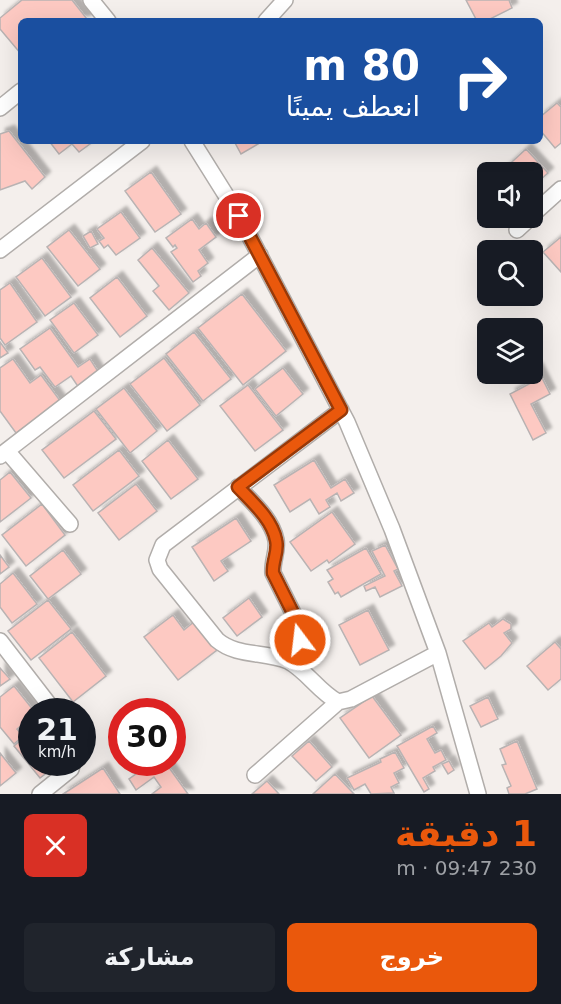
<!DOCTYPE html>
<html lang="ar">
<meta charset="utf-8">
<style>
:root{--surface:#171b24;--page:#20242c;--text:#f1f3f6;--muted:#9ea1a6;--accent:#ea580c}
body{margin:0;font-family:"DejaVu Sans","Noto Sans Arabic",sans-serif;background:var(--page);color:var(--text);direction:rtl;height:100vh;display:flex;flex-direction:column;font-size:22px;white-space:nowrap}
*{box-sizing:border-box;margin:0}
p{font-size:20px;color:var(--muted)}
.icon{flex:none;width:33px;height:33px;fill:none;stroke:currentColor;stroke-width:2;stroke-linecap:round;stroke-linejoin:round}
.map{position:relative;height:794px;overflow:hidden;direction:ltr}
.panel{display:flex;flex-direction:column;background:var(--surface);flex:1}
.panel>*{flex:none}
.hud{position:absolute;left:18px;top:18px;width:525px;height:126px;border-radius:9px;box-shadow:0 6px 24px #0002;direction:rtl;background:#1a4fa0;color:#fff;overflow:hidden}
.tools{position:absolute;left:477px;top:162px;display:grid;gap:12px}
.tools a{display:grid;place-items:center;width:66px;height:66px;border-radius:9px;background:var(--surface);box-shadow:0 6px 24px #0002;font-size:30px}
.speed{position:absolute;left:18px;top:698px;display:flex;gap:12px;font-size:30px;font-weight:700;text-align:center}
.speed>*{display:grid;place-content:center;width:78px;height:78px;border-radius:50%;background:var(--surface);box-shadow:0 6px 24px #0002;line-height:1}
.speed small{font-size:15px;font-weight:400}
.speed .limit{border:9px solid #d22;background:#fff;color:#111}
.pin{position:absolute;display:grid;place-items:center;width:51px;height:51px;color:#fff;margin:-26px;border:3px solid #fff;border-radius:50%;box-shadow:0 2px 6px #0007}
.me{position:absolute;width:66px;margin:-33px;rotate:345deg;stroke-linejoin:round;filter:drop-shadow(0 0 4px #0008)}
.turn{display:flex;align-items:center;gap:21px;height:126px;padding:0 24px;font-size:27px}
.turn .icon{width:78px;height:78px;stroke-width:2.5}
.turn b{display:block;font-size:42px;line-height:51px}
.round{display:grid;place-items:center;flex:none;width:63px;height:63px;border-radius:9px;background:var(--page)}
.overview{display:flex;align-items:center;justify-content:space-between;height:102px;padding:0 24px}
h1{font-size:36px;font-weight:700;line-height:45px;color:var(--accent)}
.cta{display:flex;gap:12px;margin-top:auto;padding:12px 24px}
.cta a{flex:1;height:69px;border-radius:9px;background:var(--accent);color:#fff;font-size:24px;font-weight:700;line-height:69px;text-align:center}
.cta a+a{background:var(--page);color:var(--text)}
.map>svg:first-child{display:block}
</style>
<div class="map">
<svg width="561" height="794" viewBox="0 0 561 794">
<defs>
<filter id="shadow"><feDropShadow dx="5.5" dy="-5.5" stdDeviation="1.5" flood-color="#0004"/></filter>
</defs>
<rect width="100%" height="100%" fill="#f4efec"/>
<!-- building -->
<path fill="#fdc9c2" stroke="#b9b3b3" stroke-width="1.5" filter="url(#shadow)" d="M22,0H72L87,19L84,21H21V54L0,29V18Z
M466,0H509L512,8L486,21H477Z
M557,103L561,107V143L555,148L540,130L542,122L540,117Z
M9,131L45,177L32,189L25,181L0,190V134Z
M49,141H94L79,152L72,144L59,154Z
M234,141H256L258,144L241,154Z
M526,149L548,173L532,187V172H501Z
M151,172L181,214L155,232L125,191Z
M121,212L140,238L116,255L108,245L104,248L99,241L104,238L97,229Z
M192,219L199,229L206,223L216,237L199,250L208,263L198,271L201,276L193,282L171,252L177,248L175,245L173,247L166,238Z
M69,230L100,269L78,286L47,247Z
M91,231L98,244L90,248L83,236Z
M561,237V272L543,252Z
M152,248L189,293L169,310L153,291L159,286L138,260Z
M42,258L71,297L45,316L16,277Z
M117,277L147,316L120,337L90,298Z
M10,283L37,322L5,345L0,338V290Z
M242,294L286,351L243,385L198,328Z
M74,303L98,335L74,353L50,320Z
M50,328L78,367L90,359L99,373L79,388L71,376L55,387L40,367L35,370L20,349Z
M194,332L231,379L203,401L166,354Z
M0,342L8,353L0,358Z
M164,358L200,405L167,431L130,384Z
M13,359L30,383L41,375L61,402L16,433L0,411V368Z
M283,368L303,394L276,416L255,389Z
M537,368L550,394L531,404L546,433L533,440L510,394L531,383L526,374H532Z
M248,385L283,430L255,451L220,406Z
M124,388L157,431L130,453L96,409Z
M94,411L116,439L64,478L42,450Z
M168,440L198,479L171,499L142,461Z
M119,450L139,476L93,511L73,485Z
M314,460L331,488L345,479L354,493L341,501L337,493L326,500L330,507L319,514L310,499L290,512L274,485Z
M10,472L31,498L0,522V480Z
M136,484L157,511L119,540L98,513Z
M42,504L65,535L26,566L2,535Z
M332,512L355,544L329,563L327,560L311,571L290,542Z
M236,518L251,541L221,561L228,571L214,581L192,547Z
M385,545L398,569L394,571L402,586L380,597L375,587L366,591L364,586L385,576L372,551Z
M366,548L381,574L341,597L338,592L335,594L328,582L333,579L327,570Z
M63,550L81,574L48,599L30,576Z
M0,555L9,567L0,574Z
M13,573L37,604L12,623L0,607V584Z
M249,598L262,617L237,636L223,618Z
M48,600L71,629L31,660L8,631Z
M368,610L389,650L360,665L339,625Z
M173,615L184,630L195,621L217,650L178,680L144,637Z
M503,619L511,624V629L504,633L512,643L501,656L485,669L463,641L489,623L492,627Z
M72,632L106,676L73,702L39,658Z
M555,642L561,649V679L548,690L527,666Z
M0,668L10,679L0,686Z
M14,686L34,711H32V717L17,729L23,736L14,744L0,727V697Z
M372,696L401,735L369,758L340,718Z
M488,697L498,719L481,727L470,706Z
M32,725V762H61L40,778L14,746L27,735L24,731Z
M433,726L437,733L427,739L435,753L441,750L446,760L433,767L435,771L423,778L429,789L424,792L397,746Z
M309,741L332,767L316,781L292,756Z
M517,741L537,789L525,794H509L507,788L511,786L502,765L506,764L500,749Z
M395,752L404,768L394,773L399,783L391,787L394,793L371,794L365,784L354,790L347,778L381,762L380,759Z
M0,753L16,773L0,786Z
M449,761L454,770L448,774L442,764Z
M153,762H165L188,794H152L161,787L154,777L136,790L129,779Z
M103,768L120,794H63Z
M335,774L354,794H313Z
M267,781L279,794H252Z"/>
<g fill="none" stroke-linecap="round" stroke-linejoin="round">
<!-- minor casing -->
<g stroke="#b1adaa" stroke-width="18">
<path id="minor" d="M91,0L108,21
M266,21L285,0
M0,108L21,91
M192,141L239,216L347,422L392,529L438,653L478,794
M532,215L561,189
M517,230L530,218
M0,250L142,141
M341,410L163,545L157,560L160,569L217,640C237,657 264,651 288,661C306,670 319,692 338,702L351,699L438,653
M7,451L70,524
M0,456L260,255
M238,487C252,502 272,519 276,540C278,551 272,561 273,573L302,631L300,640L290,662
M0,641L54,711
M255,775L338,702
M40,794L71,769L73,762"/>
</g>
<!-- minor -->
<use href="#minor" stroke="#fff" stroke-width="15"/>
</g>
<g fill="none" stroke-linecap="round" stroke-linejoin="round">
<!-- route casing -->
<g stroke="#983908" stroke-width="15">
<path id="route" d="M239,216L341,410L238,487C252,502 272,519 276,540C279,551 272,561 273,573L302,631L300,640"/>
</g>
<!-- route -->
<use href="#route" stroke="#ea580c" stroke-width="10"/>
</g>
</svg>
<div class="tools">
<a><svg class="icon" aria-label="sound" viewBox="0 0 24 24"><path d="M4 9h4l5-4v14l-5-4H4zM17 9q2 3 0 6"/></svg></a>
<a><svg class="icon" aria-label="search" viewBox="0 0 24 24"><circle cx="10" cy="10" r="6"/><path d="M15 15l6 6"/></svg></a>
<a><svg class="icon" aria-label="layers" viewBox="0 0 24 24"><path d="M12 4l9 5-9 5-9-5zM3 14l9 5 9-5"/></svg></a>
</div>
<div class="speed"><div>21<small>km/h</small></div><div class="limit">30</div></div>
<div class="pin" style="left:239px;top:216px;background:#d93025"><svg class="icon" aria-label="arrive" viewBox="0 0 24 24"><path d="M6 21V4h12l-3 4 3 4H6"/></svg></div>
<svg class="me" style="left:300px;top:640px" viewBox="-20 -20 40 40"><circle r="17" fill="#ea580c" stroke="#fff" stroke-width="3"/><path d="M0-11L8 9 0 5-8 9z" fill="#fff"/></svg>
<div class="hud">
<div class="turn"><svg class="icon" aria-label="right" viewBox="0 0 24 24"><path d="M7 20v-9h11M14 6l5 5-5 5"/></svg><div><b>80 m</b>انعطف يمينًا</div></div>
</div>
</div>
<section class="panel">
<div class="overview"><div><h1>1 دقيقة</h1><p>230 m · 09:47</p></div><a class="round" style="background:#d93025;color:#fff"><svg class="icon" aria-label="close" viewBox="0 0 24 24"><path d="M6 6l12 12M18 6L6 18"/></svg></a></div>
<div class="cta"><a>خروج</a><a>مشاركة</a></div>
</section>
